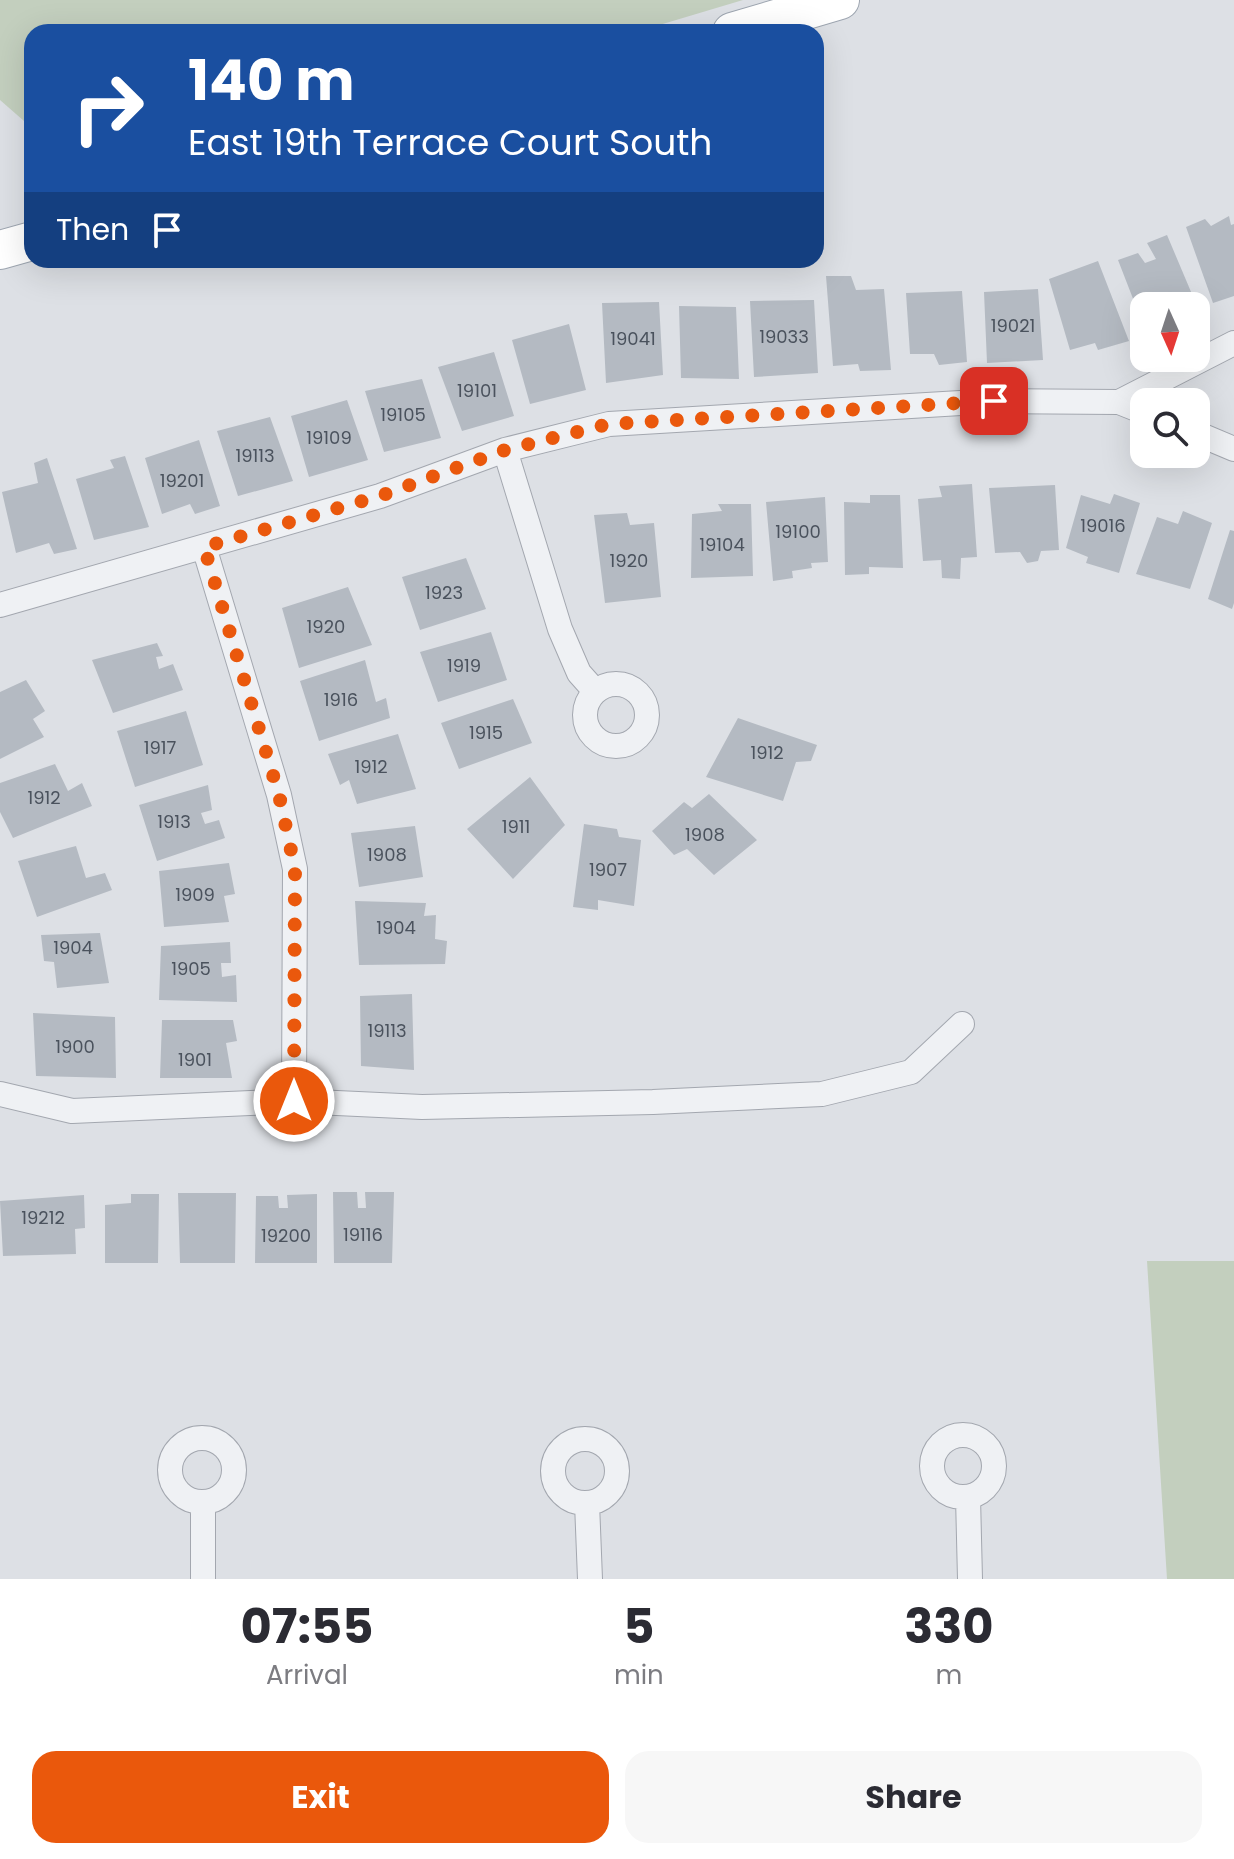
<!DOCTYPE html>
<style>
:root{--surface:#fff;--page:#f7f7f7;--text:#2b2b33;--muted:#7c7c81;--accent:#ea580c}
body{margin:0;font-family:Poppins,sans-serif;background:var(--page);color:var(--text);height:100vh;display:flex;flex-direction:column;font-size:30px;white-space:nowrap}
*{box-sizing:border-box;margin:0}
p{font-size:26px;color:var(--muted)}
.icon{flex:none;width:44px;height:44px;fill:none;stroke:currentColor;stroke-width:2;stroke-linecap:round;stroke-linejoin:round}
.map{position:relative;height:1579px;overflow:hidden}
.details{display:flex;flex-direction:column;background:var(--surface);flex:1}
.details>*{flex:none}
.guide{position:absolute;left:24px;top:24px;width:800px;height:244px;border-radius:24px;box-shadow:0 8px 32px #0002;background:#1a4fa0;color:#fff;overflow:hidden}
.needle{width:52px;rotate:177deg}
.tools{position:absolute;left:1130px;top:292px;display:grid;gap:16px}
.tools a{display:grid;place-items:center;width:80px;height:80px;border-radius:16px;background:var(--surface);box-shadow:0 8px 32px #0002;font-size:40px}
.pin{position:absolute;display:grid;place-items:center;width:68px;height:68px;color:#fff;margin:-34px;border-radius:16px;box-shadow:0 4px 12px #0006}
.me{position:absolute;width:88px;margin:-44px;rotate:0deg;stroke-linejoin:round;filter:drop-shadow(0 0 6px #0008)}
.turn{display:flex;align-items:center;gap:28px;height:168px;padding:0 32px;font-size:36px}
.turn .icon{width:104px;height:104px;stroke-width:2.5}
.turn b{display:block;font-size:56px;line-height:68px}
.then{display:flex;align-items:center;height:76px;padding:0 32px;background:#0003;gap:16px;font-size:30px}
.eta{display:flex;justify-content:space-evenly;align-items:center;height:136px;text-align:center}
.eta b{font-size:48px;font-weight:700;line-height:56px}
.button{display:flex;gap:16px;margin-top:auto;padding:16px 32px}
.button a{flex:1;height:92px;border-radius:24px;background:var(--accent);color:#fff;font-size:32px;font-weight:700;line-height:92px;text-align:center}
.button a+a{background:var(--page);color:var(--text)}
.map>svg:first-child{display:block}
</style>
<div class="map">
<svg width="1234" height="1579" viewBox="0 0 1234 1579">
<rect width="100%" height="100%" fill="#dde0e5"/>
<!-- green -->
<path fill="#c3cfbe" d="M0,0H743L636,32H32V128L0,100Z
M1147,1261H1234V1579H1167Z"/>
<!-- building -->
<path fill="#b4bac2" d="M1229,216L1231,225L1234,224V296L1213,303L1186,227L1205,219L1211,226Z
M1167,235L1197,306H1144V327L1118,260L1138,253L1145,263L1156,259L1147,243Z
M1098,261L1129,341L1098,350L1095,343L1070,350L1049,279Z
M826,276H851L856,290L884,289L891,370L860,371L858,364L833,366Z
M1038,289L1043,360L987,363L984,292Z
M962,291L967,362L939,365L934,354H910L906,293Z
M814,300L818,373L754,377L750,301Z
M659,302L663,375L606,383L602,303Z
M679,306L736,307L739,379L681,378Z
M569,324L586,390L530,404L512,340Z
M494,352L514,416L462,431L438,367Z
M422,379L441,438L384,452L365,391Z
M347,400L368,460L309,477L291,416Z
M270,417L293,481L238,496L217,431Z
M199,440L220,506L195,514L190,504L162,514L145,458Z
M125,456L149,527L94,540L76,479L114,468L110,460Z
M47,458L77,549L54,554L49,543L16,553L2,492L38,483L34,463Z
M972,484L977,557L961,558L960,579L942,578L941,560L923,561L918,499L942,497L939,486Z
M1055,485L1059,550L1041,551L1038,561L1027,563L1020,552L995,553L989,488Z
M1114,494L1140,503L1119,573L1086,563L1088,557L1066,548L1081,495L1110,504Z
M870,495H900L903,568L869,567V574L845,575L844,502L870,503Z
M825,497L828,562L811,563L812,568L792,571L793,578L773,581L766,502Z
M718,504H751L753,576L691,578L692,514L722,511Z
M1183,511L1212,523L1190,589L1136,574L1157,517L1178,524Z
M627,513L630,525L654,523L661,597L605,603L594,515Z
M1230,530L1234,531V603L1232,609L1208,599Z
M466,558L486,609L420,630L402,577Z
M348,587L372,645L299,668L282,608Z
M491,632L507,680L438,702L420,652Z
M157,643L163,656L156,657L159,669L173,664L183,690L113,713L92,660Z
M365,660L376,702L386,698L390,718L319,741L300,681Z
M26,680L45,711L33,719L44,737L0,759V692Z
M513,699L532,743L459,769L441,723Z
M186,711L203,765L135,787L117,731Z
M738,718L817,745L811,761L796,762L783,801L706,777Z
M398,734L416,789L357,804L349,780L340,785L328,754Z
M55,764L68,791L82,783L92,806L13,838L0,812V783Z
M530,777L565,825L513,879L467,829Z
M208,785L212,810L201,813L205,824L219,820L225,838L157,861L139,805Z
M709,794L757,840L714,875L687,849L674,855L652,831L684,802L692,808Z
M584,824L617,829L619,837L641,840L634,906L598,900V910L573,907Z
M415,826L423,877L359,887L351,833Z
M76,846L86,878L105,873L112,890L37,917L18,861Z
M229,863L235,894L224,896L229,922L164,927L159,871Z
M355,901L426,903L424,916L436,915L435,939L447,941L445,964L359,965Z
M100,933L109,983L57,988L54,962L44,961L41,935Z
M230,942L231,963H221L222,977L236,975L237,1002L159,1000L161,946Z
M412,994L414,1070L361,1066L360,996Z
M33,1013L115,1017L116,1078L36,1076Z
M162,1020H233L237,1041L226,1043L232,1078H160Z
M333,1192H357L358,1208H366L365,1192H394L392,1263H334Z
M178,1193H236L235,1263H180Z
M131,1194H159L158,1263H105V1205L131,1203Z
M317,1194V1263H255L256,1196H278L279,1208H288L287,1195Z
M84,1195L85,1228L75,1229L76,1254L3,1256L0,1201Z"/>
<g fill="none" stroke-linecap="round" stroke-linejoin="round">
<!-- minor casing -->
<g stroke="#a3a7af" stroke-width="26">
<path id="minor" d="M1119,402L1234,343
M1196,433L1234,449
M505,450L560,629L579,673L595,691
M204,547L279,795L295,869L294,1101
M0,605L380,496L505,450L609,424L994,401L1119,402L1144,412
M585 715a31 31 0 1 1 62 0a31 31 0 1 1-62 0Z
M0,1094L72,1111L294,1101L422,1107L653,1102L822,1094L911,1072L962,1024
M932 1466a31 31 0 1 1 62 0a31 31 0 1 1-62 0Z
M170 1470a32 32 0 1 1 64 0a32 32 0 1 1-64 0Z
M553 1471a32 32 0 1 1 64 0a32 32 0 1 1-64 0Z
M968,1497L970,1579
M587,1503L590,1579
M203,1579V1502"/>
</g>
<!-- primary casing -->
<g stroke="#9da5b0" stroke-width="40">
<path id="primary" d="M732,32L840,0
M0,250L32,241"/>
</g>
<!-- minor -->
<use href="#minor" stroke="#eff1f4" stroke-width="24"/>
<!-- primary -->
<use href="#primary" stroke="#fff" stroke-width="38"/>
</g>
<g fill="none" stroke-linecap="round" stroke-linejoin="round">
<!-- route -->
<path stroke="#ea580c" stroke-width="14" stroke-dasharray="0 25.2" d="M294,1101L295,869L279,795L204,547L380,496L505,450L609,424L994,401"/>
</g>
<g text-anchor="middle" stroke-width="8" stroke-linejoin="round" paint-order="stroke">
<!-- number labels -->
<g font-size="18" fill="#4a525d">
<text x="1013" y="332">19021</text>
<text x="784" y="343">19033</text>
<text x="633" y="345">19041</text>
<text x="477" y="397">19101</text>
<text x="403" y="421">19105</text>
<text x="329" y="444">19109</text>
<text x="255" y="462">19113</text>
<text x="182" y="487">19201</text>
<text x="1103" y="532">19016</text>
<text x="798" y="538">19100</text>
<text x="722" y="551">19104</text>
<text x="629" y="567">1920</text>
<text x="444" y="599">1923</text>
<text x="326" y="633">1920</text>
<text x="464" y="672">1919</text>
<text x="341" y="706">1916</text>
<text x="486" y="739">1915</text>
<text x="160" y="754">1917</text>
<text x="767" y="759">1912</text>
<text x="371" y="773">1912</text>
<text x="44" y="804">1912</text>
<text x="174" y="828">1913</text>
<text x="516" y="833">1911</text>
<text x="705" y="841">1908</text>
<text x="387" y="861">1908</text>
<text x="608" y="876">1907</text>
<text x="195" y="901">1909</text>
<text x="396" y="934">1904</text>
<text x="73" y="954">1904</text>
<text x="191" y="975">1905</text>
<text x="387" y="1037">19113</text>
<text x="75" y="1053">1900</text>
<text x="195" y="1066">1901</text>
<text x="43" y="1224">19212</text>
<text x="363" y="1241">19116</text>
<text x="286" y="1242">19200</text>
</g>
</g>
</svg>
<div class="tools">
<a><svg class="needle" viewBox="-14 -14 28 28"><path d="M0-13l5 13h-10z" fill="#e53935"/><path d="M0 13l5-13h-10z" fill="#7c7c81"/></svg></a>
<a><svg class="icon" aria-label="search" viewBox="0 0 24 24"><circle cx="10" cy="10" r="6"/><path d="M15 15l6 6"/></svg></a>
</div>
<div class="pin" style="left:994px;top:401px;background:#d93025"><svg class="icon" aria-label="arrive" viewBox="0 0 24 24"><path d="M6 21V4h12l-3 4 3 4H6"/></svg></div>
<svg class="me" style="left:294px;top:1101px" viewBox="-20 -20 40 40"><circle r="17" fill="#ea580c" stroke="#fff" stroke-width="3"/><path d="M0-11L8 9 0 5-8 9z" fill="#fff"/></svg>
<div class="guide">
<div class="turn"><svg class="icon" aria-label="right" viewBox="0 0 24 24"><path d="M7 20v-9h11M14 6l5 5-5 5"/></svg><div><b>140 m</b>East 19th Terrace Court South</div></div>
<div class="then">Then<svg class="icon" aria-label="arrive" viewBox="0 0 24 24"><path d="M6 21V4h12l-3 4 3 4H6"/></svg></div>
</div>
</div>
<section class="details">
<div class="eta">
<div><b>07:55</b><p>Arrival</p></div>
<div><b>5</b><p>min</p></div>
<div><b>330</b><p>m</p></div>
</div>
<div class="button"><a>Exit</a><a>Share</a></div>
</section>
